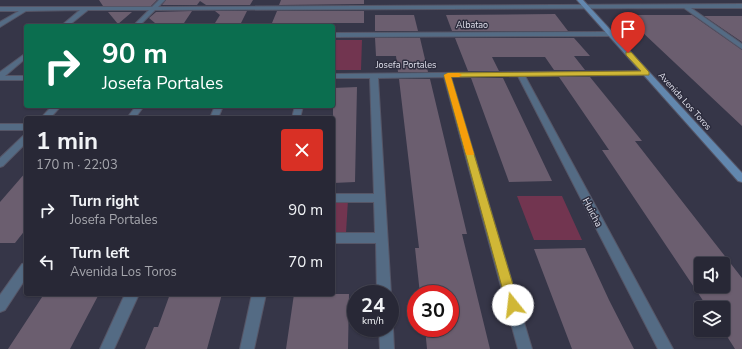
<!DOCTYPE html>
<meta charset="utf-8">
<style>
:root{--surface:#282836;--page:#30303e;--text:#f1f3f6;--muted:#a5a6ad;--line:#444451}
body{margin:0;font-family:"Nunito Sans",sans-serif;background:var(--page);color:var(--text);height:100vh;display:flex;flex-direction:column;font-size:15px;white-space:nowrap}
*{box-sizing:border-box;margin:0}
p{font-size:13px;color:var(--muted)}
.icon{flex:none;width:22px;height:22px;fill:none;stroke:currentColor;stroke-width:2;stroke-linecap:round;stroke-linejoin:round}
.map{position:relative;flex:1;overflow:hidden}
.drawer{position:absolute;left:24px;top:116px;width:311px;height:180px;display:flex;flex-direction:column;background:var(--surface);border-radius:4px;box-shadow:0 1px 3px #0004,0 0 0 1px var(--line)}
.drawer>*{flex:none}
.hud{position:absolute;left:24px;top:24px;width:311px;height:84px;border-radius:4px;box-shadow:0 1px 3px #0004,0 0 0 1px var(--line);background:#0b6e4f;color:#fff;overflow:hidden}
.fabs{position:absolute;left:694px;top:257px;display:grid;gap:8px}
.fabs a{display:grid;place-items:center;width:36px;height:36px;border-radius:4px;background:var(--surface);box-shadow:0 1px 3px #0004,0 0 0 1px var(--line);font-size:20px}
.speed{position:absolute;left:347px;top:285px;display:flex;gap:8px;font-size:20px;font-weight:700;text-align:center}
.speed>*{display:grid;place-content:center;width:52px;height:52px;border-radius:50%;background:var(--surface);box-shadow:0 1px 3px #0004,0 0 0 1px var(--line);line-height:1}
.speed small{font-size:10px;font-weight:400}
.speed .limit{border:6px solid #d22;background:#fff;color:#111}
.pin{position:absolute;display:grid;place-items:center;width:34px;height:34px;color:#fff;margin:-41px -17px;border-radius:50% 50% 50% 0;rotate:-45deg;box-shadow:0 0 4px #0007}
.pin .icon{rotate:45deg}
.me{position:absolute;width:44px;margin:-22px;rotate:344deg;stroke-linejoin:round;filter:drop-shadow(0 0 3px #0008)}
.turn{display:flex;align-items:center;gap:14px;height:84px;padding:0 12px;font-size:18px}
.turn .icon{width:52px;height:52px;stroke-width:2.5}
.turn b{display:block;font-size:28px;line-height:34px}
.round{display:grid;place-items:center;flex:none;width:42px;height:42px;border-radius:4px;background:var(--page)}
.head{display:flex;align-items:center;justify-content:space-between;height:68px;padding:0 12px}
h1{font-size:24px;font-weight:700;line-height:30px}
ul{padding:0;list-style:none}
li{display:flex;align-items:center;gap:12px;height:52px;padding:0 12px}
li div{flex:1}
li b{display:block;font-size:15px}
li em{font-style:normal}
.map>svg:first-child{display:block}
</style>
<div class="map">
<svg width="742" height="349" viewBox="0 0 742 349">
<rect width="100%" height="100%" fill="#363648"/>
<!-- green -->
<path fill="#723550" d="M333,40H362L361,70H333Z
M517,196H562L582,240H534Z
M333,200H348L346,233H333Z"/>
<!-- building -->
<path fill="#6b5e6f" fill-rule="evenodd" d="M99,0H157L151,6H103Z
M166,0H253L250,5H206L200,1L197,5H162Z
M281,0H364V4L279,5Z
M192,11L184,23H155L149,18L156,12Z
M215,11H247L241,23H215L220,15Z
M277,11H364V23H272Z
M108,12H132L118,24Z
M555,14L568,31H452L446,15Z
M375,15H414L418,31H375Z
M624,15H692L742,50V126Z
M704,16H742V42Z
M375,38H420L428,72H398L396,56H376Z
M455,38H574L590,56H574L585,70H554L545,57H492L499,71H468Z
M559,77H590L642,141H635L742,278V349H735L723,330V308H708L602,150H609ZM701,264H723V286H701Z
M471,78H503L552,181L509,182Z
M399,79H430L467,234H462L490,349H427L425,328H450V294H420L415,248H419Z
M357,87L355,182L333,183V88Z
M26,172V229L15,243H0V202Z
M585,248L609,300L634,349H572L534,249Z
M44,294H99L70,349H8Z
M170,294H222L207,349H145L154,327H158Z
M294,294H349L348,349H286Z"/>
<g fill="none" stroke-linecap="round" stroke-linejoin="round">
<!-- street casing -->
<g stroke="#556" stroke-width="2">
<path id="street" d="M159,0H165L158,7L742,4V8H691L742,44V49L684,8L155,10L139,26H133L149,10H88L68,26H61L80,10L26,11L0,27V22L19,11H0V7H152Z
M333,33L610,32L613,34L610,36L333,37Z
M26,53V58L5,76H26V80H0V72Z
M646,71L650,73L649,75L525,76L673,349H658L518,76L451,77L532,349H518L444,77L378,78L391,294L390,295V294H377L376,243H333V233H375L374,202H333V194H374L370,78H333V74Z
M52,106H61L50,118H41Z
M136,106H144L135,118H127Z
M215,106H223L218,118H210Z
M295,106H303L300,118H292Z
M0,124H26V130H0Z
M26,135V143L3,166L0,167V158L23,136Z
M26,263V278L5,310L0,312V295L22,264Z
M125,294H139L114,349H100Z
M252,294H266L254,349H240Z
M390,323L393,328L394,349H380L379,328H390Z"/>
</g>
<!-- secondary casing -->
<g stroke="#556" stroke-width="2">
<path id="secondary" d="M577,0H583L742,173V182L738,181Z"/>
</g>
<!-- street -->
<use href="#street" fill="#546b84" fill-rule="evenodd"/>
<!-- secondary -->
<use href="#secondary" fill="#6287ae" fill-rule="evenodd"/>
</g>
<!-- route -->
<path fill="#d0b736" stroke="#877723" d="M626,52H631L649,72V75L451,77L519,305L517,309L513,311L508,309L444,75L448,73L641,71L626,55Z"/>
<!-- slow -->
<path fill="#f59e0b" d="M448,73H459L462,75L459,77H451L474,154L473,155H467L466,154L444,75Z"/>
<g text-anchor="middle" stroke-width="3" stroke-linejoin="round" paint-order="stroke">
<!-- far-street labels -->
<g font-size="9" fill="#e0e0ec" stroke="#2c2c3d">
<text x="472" y="28">Albatao</text>
<text x="406" y="68">Josefa Portales</text>
<text transform="translate(685 101) rotate(48)" y="3">Avenida Los Toros</text>
</g>
<!-- street labels -->
<g font-size="10" fill="#e0e0ec" stroke="#2c2c3d">
<text transform="translate(593 212) rotate(62)" y="4">Huicha</text>
</g>
</g>
</svg>
<div class="fabs">
<a><svg class="icon" aria-label="sound" viewBox="0 0 24 24"><path d="M4 9h4l5-4v14l-5-4H4zM17 9q2 3 0 6"/></svg></a>
<a><svg class="icon" aria-label="layers" viewBox="0 0 24 24"><path d="M12 4l9 5-9 5-9-5zM3 14l9 5 9-5"/></svg></a>
</div>
<div class="speed"><div>24<small>km/h</small></div><div class="limit">30</div></div>
<div class="pin" style="left:628px;top:53px;background:#d93025"><svg class="icon" aria-label="arrive" viewBox="0 0 24 24"><path d="M6 21V4h12l-3 4 3 4H6"/></svg></div>
<svg class="me" style="left:513px;top:305px" viewBox="-20 -20 40 40"><circle r="19" fill="#fff"/><path d="M0-13L10 11 0 6-10 11z" fill="#d0b736"/></svg>
<div class="hud">
<div class="turn"><svg class="icon" aria-label="right" viewBox="0 0 24 24"><path d="M7 20v-9h11M14 6l5 5-5 5"/></svg><div><b>90 m</b>Josefa Portales</div></div>
</div>
<section class="drawer">
<div class="head"><div><h1>1 min</h1><p>170 m · 22:03</p></div><a class="round" style="background:#d93025;color:#fff"><svg class="icon" aria-label="close" viewBox="0 0 24 24"><path d="M6 6l12 12M18 6L6 18"/></svg></a></div>
<ul>
<li><svg class="icon" aria-label="right" viewBox="0 0 24 24"><path d="M7 20v-9h11M14 6l5 5-5 5"/></svg><div><b>Turn right</b><p>Josefa Portales</p></div><em>90 m</em></li>
<li><svg class="icon" aria-label="left" viewBox="0 0 24 24"><path d="M17 20v-9H6M10 6l-5 5 5 5"/></svg><div><b>Turn left</b><p>Avenida Los Toros</p></div><em>70 m</em></li>
</ul>
</section>
</div>
